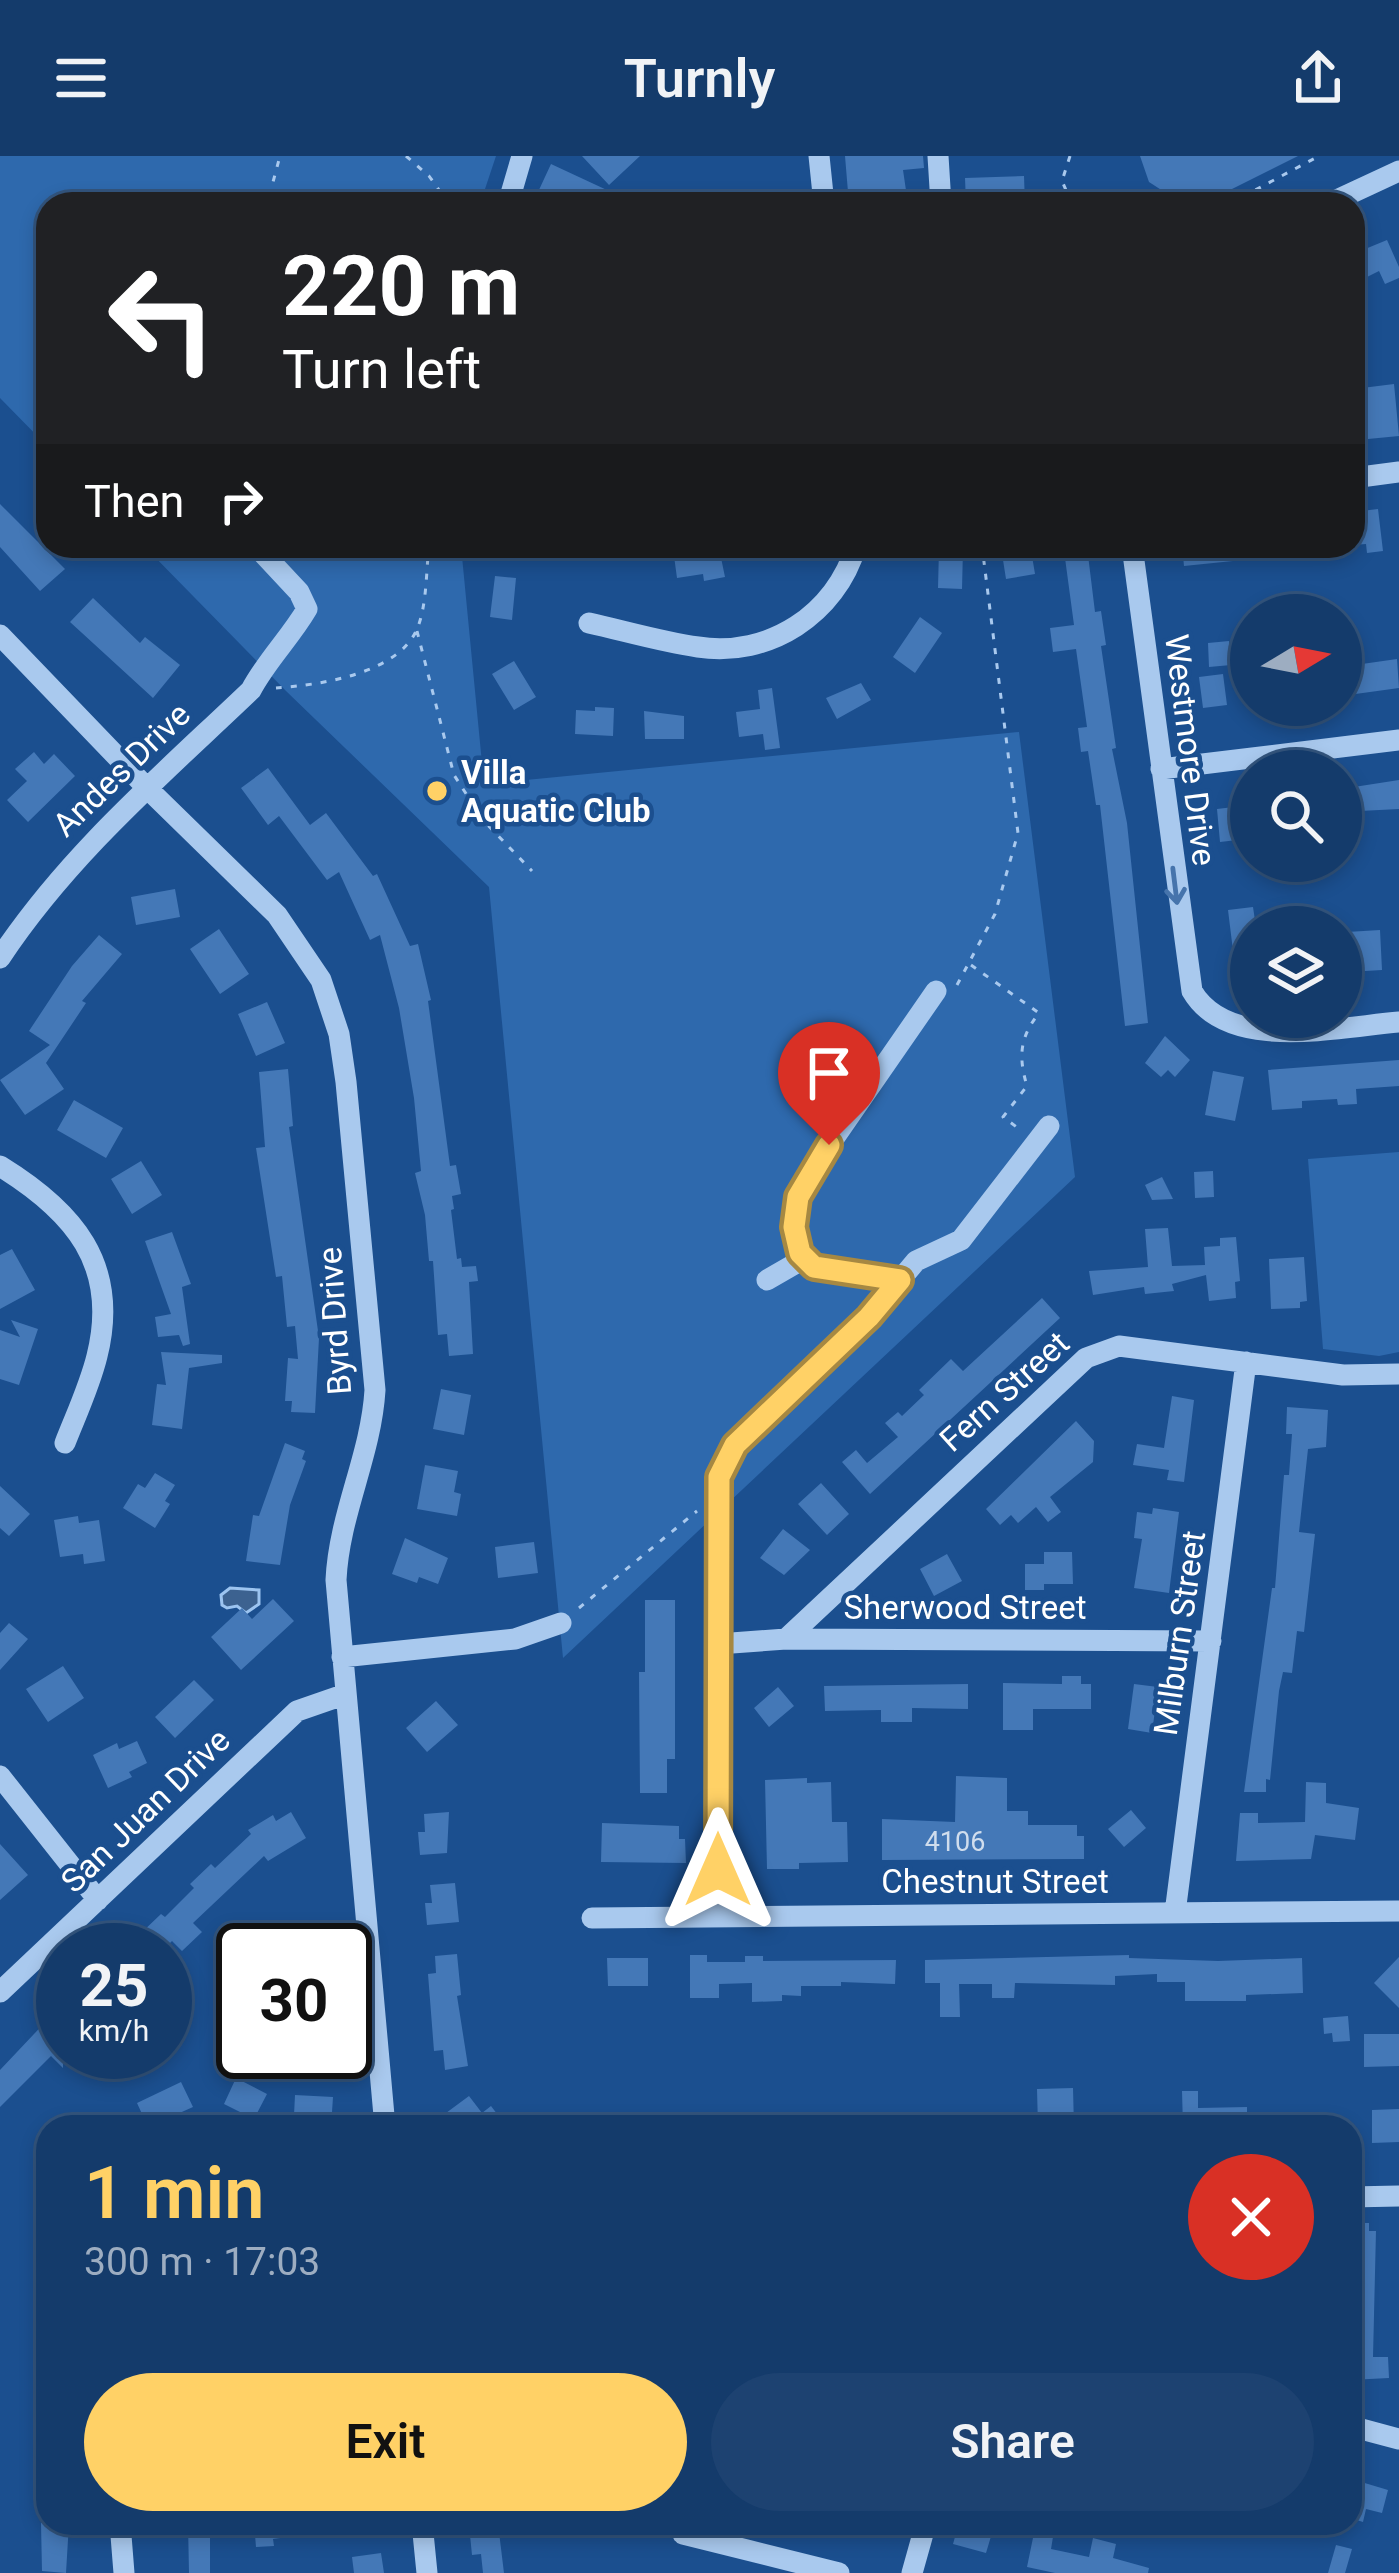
<!DOCTYPE html>
<meta charset="utf-8">
<style>
:root{--surface:#143b6b;--page:#1d4271;--text:#f1f3f6;--muted:#9dadc1;--line:#33557e;--accent:#ffd166}
body{margin:0;font-family:Roboto,sans-serif;background:var(--page);color:var(--text);height:100vh;display:flex;flex-direction:column;font-size:45px;white-space:nowrap}
*{box-sizing:border-box;margin:0}
p{font-size:39px;color:var(--muted)}
.icon{flex:none;width:66px;height:66px;fill:none;stroke:currentColor;stroke-width:2;stroke-linecap:round;stroke-linejoin:round}
.map{position:relative;flex:1;overflow:hidden}
.drawer{position:absolute;left:36px;top:1959px;width:1326px;height:420px;display:flex;flex-direction:column;background:var(--surface);border-radius:36px;box-shadow:0 6px 18px #0003,0 0 0 3px var(--line)}
.drawer>*{flex:none}
.guide{position:absolute;left:36px;top:36px;width:1329px;height:366px;border-radius:36px;box-shadow:0 6px 18px #0003,0 0 0 3px var(--line);background:#202124;color:#fff;overflow:hidden}
.needle{width:78px;rotate:80deg}
.buttons{position:absolute;left:1230px;top:438px;display:grid;gap:24px}
.buttons a{display:grid;place-items:center;width:132px;height:132px;border-radius:50%;background:var(--surface);box-shadow:0 6px 18px #0003,0 0 0 3px var(--line);font-size:60px}
.speed{position:absolute;left:36px;top:1767px;display:flex;gap:24px;font-size:60px;font-weight:700;text-align:center}
.speed>*{display:grid;place-content:center;width:156px;height:156px;border-radius:50%;background:var(--surface);box-shadow:0 6px 18px #0003,0 0 0 3px var(--line);line-height:1}
.speed small{font-size:30px;font-weight:400}
.speed .limit{border:6px solid #111;border-radius:18px;background:#fff;color:#111}
.pin{position:absolute;display:grid;place-items:center;width:102px;height:102px;color:#fff;margin:-123px -51px;border-radius:50% 50% 50% 0;rotate:-45deg;box-shadow:0 0 12px #0007}
.pin .icon{rotate:45deg}
.me{position:absolute;width:132px;margin:-66px;rotate:0deg;stroke-linejoin:round;filter:drop-shadow(0 0 9px #0008)}
.turn{display:flex;align-items:center;gap:42px;height:252px;padding:0 48px;font-size:54px}
.turn .icon{width:156px;height:156px;stroke-width:2.5}
.turn b{display:block;font-size:84px;line-height:102px}
.then{display:flex;align-items:center;height:114px;padding:0 48px;background:#0003;gap:24px;font-size:45px}
.round{display:grid;place-items:center;flex:none;width:126px;height:126px;border-radius:63px;background:var(--page)}
.summary{display:flex;align-items:center;justify-content:space-between;height:204px;padding:0 48px}
h1{font-size:72px;font-weight:600;line-height:90px;color:var(--accent)}
.cta{display:flex;gap:24px;margin-top:auto;padding:24px 48px}
.cta a{flex:1;height:138px;border-radius:72px;background:var(--accent);color:#111;font-size:48px;font-weight:600;line-height:138px;text-align:center}
.cta a+a{background:var(--page);color:var(--text)}
header{display:flex;justify-content:space-between;align-items:center;height:156px;padding:0 48px;background:var(--surface);font-size:54px;font-weight:600}
.map>svg:first-child{display:block}
</style>
<header><svg class="icon" aria-label="menu" viewBox="0 0 24 24"><path d="M4 6h16M4 12h16M4 18h16"/></svg>Turnly<svg class="icon" aria-label="share" viewBox="0 0 24 24"><path d="M12 15V3M7 8l5-5 5 5M5 13v7h14v-7"/></svg></header>
<div class="map">
<svg width="1399" height="2417" viewBox="0 0 1399 2417">
<rect width="100%" height="100%" fill="#1b4f8f"/>
<!-- green -->
<path fill="#2e69ad" d="M0,0H496L480,48H48V291L0,242Z
M144,390H461L484,628L1019,576L1075,1021L563,1502L489,731L286,535Z
M1399,996V1196L1379,1200L1323,1193L1308,1003Z"/>
<!-- water -->
<path fill="#3c6290" stroke="#9cc4f0" stroke-width="3" d="M230,1432L259,1434V1448L246,1457L237,1450L227,1452L222,1449L221,1439Z"/>
<!-- building -->
<path fill="#4478b7" d="M582,0H640L609,29Z
M845,0H923L924,12L903,14L908,48H849Z
M1140,0H1298L1202,48H1183L1149,26Z
M551,8L609,35L603,48H564L538,36Z
M1024,20L1025,48H966L965,22Z
M1387,84L1399,111V122L1385,128L1379,115L1353,128V98Z
M1394,228L1399,280L1368,283L1362,232Z
M0,348L65,413L40,435L0,391Z
M1378,353L1383,395L1367,397L1366,388L1353,389V356Z
M1182,390H1272L1273,401L1184,410Z
M719,392L725,421L704,425L703,418L677,422L674,400Z
M939,392L963,393L962,433L938,432Z
M1088,399L1095,456L1101,455L1106,489L1101,490L1116,592L1112,593L1127,667L1148,867L1125,870L1100,649H1096L1088,595L1081,596L1078,572L1087,571L1076,493L1053,496L1050,472L1074,469L1065,402Z
M1032,400L1035,418L1006,423L1003,404Z
M495,420L516,422L512,464L490,461Z
M93,442L140,487L145,481L180,509L153,542L70,466Z
M920,461L942,477L915,517L893,501Z
M1229,485L1231,509L1209,511L1208,487Z
M1397,503L1399,532L1341,540V511Z
M514,505L536,541L514,554L492,518Z
M1223,518L1227,549L1203,552L1199,521Z
M861,527L871,544L837,563L826,542Z
M772,532L780,592L765,594L763,578L739,581L736,556L760,553L758,534Z
M595,551L614,552L613,580L575,578L576,554L595,555Z
M644,555L684,560V583H645Z
M34,596L44,608L54,598L75,620L28,666L7,644L27,625L15,613Z
M268,612L310,669L326,657L373,720L377,718L410,790L418,788L431,844L428,845L450,1010L456,1009L461,1038L452,1040L454,1053L451,1054L457,1103L461,1102L462,1111L476,1110L478,1125L469,1126L473,1198L449,1200L447,1178L438,1179L433,1105H429L425,1059L415,1017L421,1015L414,942L399,852L380,779L370,784L339,716L327,724L279,660L268,669L241,632Z
M1399,624V653L1360,655L1362,670L1341,673V633Z
M1242,650L1246,683L1220,686L1217,653Z
M175,733L180,761L136,769L131,741Z
M1253,751L1256,771H1251V809L1235,811L1228,754Z
M219,773L249,818L220,838L190,793Z
M1380,774L1382,814L1349,816L1347,776Z
M99,779L122,798L82,845L86,847L46,907L64,933L25,959L0,924L50,889L29,875L72,810Z
M267,846L285,887L256,900L238,858Z
M1165,880L1190,904L1175,921L1168,914L1161,921L1145,907Z
M1399,904V930L1356,933L1357,948L1338,949L1337,943L1302,945V952L1272,954L1268,914Z
M288,913L293,970L289,971L319,1182L315,1257L291,1256L292,1245H285L288,1202L298,1203L295,1170L287,1171L282,1120L276,1121L256,992L265,991L259,916Z
M1213,915L1244,921L1235,965L1205,959Z
M74,944L123,972L106,1002L57,974Z
M141,1005L162,1039L132,1058L111,1023Z
M1213,1015L1214,1041L1195,1042L1194,1016Z
M1162,1021L1173,1043L1152,1044L1145,1029Z
M1168,1072L1172,1110L1205,1109L1204,1091L1220,1090V1082L1236,1081L1240,1125L1235,1126L1236,1142L1209,1145L1206,1119L1172,1128L1174,1135L1145,1138L1144,1131L1093,1139L1089,1115L1148,1111L1145,1073Z
M172,1076L191,1128L182,1131L190,1188L183,1190L179,1179L158,1181L155,1161L171,1158L145,1085Z
M12,1093L35,1134L0,1153V1099Z
M1304,1101L1307,1145L1300,1146V1152L1271,1153L1269,1103Z
M1042,1142L1060,1162L870,1338L842,1306L856,1294L867,1307L898,1281L885,1267L898,1256L902,1260L924,1239L919,1234L951,1203L963,1215Z
M11,1164L38,1173L19,1229L0,1223V1174L20,1181Z
M161,1196L222,1199V1207L189,1212L182,1273L152,1269L157,1228L166,1229Z
M441,1233L471,1239L464,1279L433,1273Z
M1172,1240L1194,1244L1184,1326L1167,1324L1169,1314L1133,1309L1137,1288L1164,1292Z
M1287,1251L1328,1254L1326,1291L1308,1293L1299,1376L1315,1378L1304,1476L1297,1475L1292,1517L1283,1516L1279,1535L1270,1624L1266,1623V1636H1244L1272,1432H1275L1284,1319H1289L1292,1278H1286Z
M1076,1265L1094,1285L1093,1306L1050,1341L1061,1356L1048,1366L1036,1351L1018,1367L1011,1359L1000,1369L986,1353Z
M285,1287L305,1295L302,1303L306,1305L290,1349L280,1409L246,1405L253,1359L259,1360Z
M425,1309L458,1315L454,1336L461,1338L457,1360L417,1353Z
M155,1317L175,1329L165,1345L170,1348L155,1372L123,1352L138,1328L145,1332Z
M821,1327L849,1358L827,1379L798,1348Z
M0,1330L30,1358L9,1380L0,1372Z
M1153,1352L1179,1356L1169,1437L1134,1432L1142,1383L1134,1382L1137,1356L1152,1358Z
M78,1360L79,1367L99,1364L105,1405L84,1408L83,1398L60,1401L54,1364Z
M783,1373L810,1394L784,1419L760,1402Z
M405,1382L448,1402L438,1428L419,1421L417,1427L392,1418Z
M534,1386L538,1417L498,1422L495,1391Z
M1044,1396H1072L1073,1428H1044V1434H1025V1408H1044Z
M947,1398L962,1425L934,1440L920,1413Z
M273,1443L294,1465L241,1514L211,1481L242,1452L252,1463Z
M645,1444H675V1603H667V1637H640L639,1516H645Z
M9,1467L28,1483L0,1514V1477Z
M63,1510L84,1542L48,1566L26,1533Z
M1062,1520H1081V1528H1091V1553H1033V1574H1003V1527L1062,1528Z
M194,1524L214,1544L175,1582L155,1561Z
M968,1528V1553L912,1552V1566H881V1554L825,1555L824,1530Z
M1134,1528L1158,1531L1152,1577L1128,1573Z
M778,1531L794,1550L769,1571L754,1552Z
M436,1545L458,1569L427,1596L406,1572Z
M137,1585L147,1607L129,1616L132,1621L108,1632L93,1599L117,1587L119,1593Z
M956,1620L1007,1622V1655H1028V1669H1077V1680H1084V1703L882,1704V1663L955,1666Z
M807,1622V1627L831,1626L832,1666H847L848,1706L799,1707V1713H767L765,1624Z
M1306,1626L1326,1627V1647L1359,1652L1355,1684L1315,1679L1311,1703L1236,1705L1240,1657H1258V1667L1305,1666Z
M1131,1654L1146,1672L1124,1691L1108,1673Z
M291,1656L306,1682L268,1705L264,1700L193,1767L202,1776L182,1795L172,1785L163,1794H152L139,1779L161,1758L165,1761L194,1732L190,1728L211,1708L215,1712L251,1678L248,1674L273,1659L276,1665Z
M449,1656L447,1697L420,1699L418,1676H425L424,1658Z
M602,1667L679,1670V1683H685L686,1707L601,1706Z
M0,1688L28,1719L0,1744Z
M455,1727L459,1766L427,1769L425,1747H432L430,1729Z
M457,1798L461,1839L457,1840L468,1910L445,1914L443,1894L434,1895L428,1818L436,1817L435,1800Z
M690,1799H707V1806H745V1800H763V1805L896,1804L895,1828L841,1826V1830H801V1840L782,1839V1845L752,1846V1827L719,1828V1842H690Z
M1129,1799V1802L1218,1805L1302,1802L1303,1837L1246,1839V1845H1185V1826H1157V1818L1115,1820V1829L1015,1827L1014,1842H992V1828H959L960,1861H940V1827H925V1804Z
M1399,1801V1852L1374,1827Z
M607,1802H648V1830H608Z
M51,1860L63,1871V1912L51,1900L0,1951V1914Z
M1348,1860L1350,1885L1333,1886L1332,1877L1324,1878L1323,1862Z
M1364,1878H1399V1910L1364,1911Z
M236,1922L267,1938L254,1963L224,1948Z
M181,1926L193,1951L148,1971L137,1947Z
M1073,1932L1074,1971H1038L1037,1933Z
M1182,1935H1198V1952L1247,1951V1971H1183Z
M295,1939L333,1941L331,1971H305V1960L294,1959Z
M469,1940L482,1957L491,1950L507,1971H457L446,1957Z
M1399,1953V1986L1372,1987V1954Z
M821,1956H880V1971H821Z
M1353,2067H1369V2075H1376L1373,2201H1388L1389,2222L1350,2224Z
M1358,2325L1388,2334L1382,2357L1366,2353L1363,2366L1350,2362Z
M41,2367H69L66,2417L42,2415Z
M188,2367H210V2417H189Z
M254,2367H316V2377L273,2383L274,2390L256,2391Z
M959,2367L992,2377L986,2397L953,2388Z
M499,2376L504,2417H483L481,2398L472,2399L470,2379Z
M1034,2377L1053,2381L1051,2393L1089,2401L1093,2382L1116,2388L1113,2402L1149,2412L1148,2417H1055L1027,2411Z
M1336,2389L1352,2393L1345,2417H1328Z
M381,2397L384,2417H354L352,2401Z"/>
<g fill="none" stroke-linecap="round" stroke-linejoin="round">
<!-- path -->
<path stroke="#a9c9ee" stroke-width="3" stroke-dasharray="6 9" stroke-linecap="butt" d="M406,0L429,20L449,48
M1070,0L1062,25L1072,48
M257,48L269,41L280,0
M1229,48L1319,0
M417,475L454,619L483,664L532,715
M276,532C319,529 398,518 417,473C427,450 426,415 429,390
M971,809L1039,857C1020,881 1018,900 1027,930L1003,961L1022,975
M957,829L995,758L1018,677L982,390
M579,1452L697,1355"/>
<!-- minor -->
<path stroke="#a9c9ee" stroke-width="21" d="M819,0L824,48
M938,0L941,48
M508,48L522,0
M1328,48L1399,15
M1353,322L1399,316
M1132,390L1192,835C1228,897 1338,871 1399,866
M589,467C625,475 662,486 698,491C769,502 836,458 856,390
M0,479L148,633L277,759L321,824L339,878L346,926L375,1234C371,1300 339,1358 336,1424L385,1971
M1161,613L1399,584
M0,802C68,699 162,619 251,534C267,504 290,482 307,453L299,436L256,390
M0,1010C73,1055 120,1108 97,1200C90,1229 76,1259 65,1287
M767,1124L805,1102
M900,1124L813,1111L801,1097L794,1071L803,1027L936,835
M786,1483L1086,1202L1119,1190L1343,1219L1399,1218
M718,1488L786,1483L1211,1485
M342,1501L515,1483L561,1467
M0,1620L98,1744
M1175,1757L1246,1206
M718,1759L717,1338L719,1321L735,1289L869,1161L916,1105L961,1084L1049,970
M592,1762L1399,1755
M0,1836L297,1555L346,1538
M1350,2041L1399,2040
M1350,2270L1399,2283
M120,2367L124,2417
M422,2367L427,2417
M683,2378L839,2417
M912,2417L926,2367"/>
</g>
<!-- one-way arrows -->
<defs><path id="oneway-shaft" d="M-6 0H5M1.5-3L5.5 0L1.5 3" fill="none" stroke-width="1.6" stroke-linecap="round" stroke-linejoin="round" transform="scale(3)"/></defs>
<use stroke="#4674ac" href="#oneway-shaft" transform="translate(1175 730) rotate(83)"/>
<g fill="none" stroke-linecap="round" stroke-linejoin="round">
<!-- route casing -->
<g stroke="#a68842" stroke-width="30">
<path id="route" d="M718,1714L719,1321L735,1289L869,1161L900,1124L814,1111L800,1097L794,1071L798,1041L829,989"/>
</g>
<!-- route -->
<use href="#route" stroke="#ffd166" stroke-width="21"/>
</g>
<!-- markers -->
<circle fill="#ffd166" stroke="#1b4f8f" stroke-width="4.5" cx="437" cy="635" r="12"/>
<g text-anchor="middle" stroke-width="9" stroke-linejoin="round" paint-order="stroke">
<!-- number labels -->
<g font-size="27" fill="#d0dded">
<text x="955" y="1695">4106</text>
</g>
<!-- street labels -->
<g font-size="33" fill="#fff" stroke="#1b4f8f">
<text transform="translate(1191 594) rotate(83)" y="12">Westmore Drive</text>
<text transform="translate(121 613) rotate(-44)" y="12">Andes Drive</text>
<text transform="translate(334 1165) rotate(-94)" y="12">Byrd Drive</text>
<text transform="translate(1004 1235) rotate(-42)" y="12">Fern Street</text>
<text x="965" y="1463">Sherwood Street</text>
<text transform="translate(1179 1477) rotate(-82)" y="12">Milburn Street</text>
<text transform="translate(145 1654) rotate(-44)" y="12">San Juan Drive</text>
<text x="995" y="1737">Chestnut Street</text>
</g>
<!-- poi labels -->
<g font-size="33" font-weight="bold" fill="#fff" stroke="#1b4f8f" text-anchor="start">
<text x="461" y="628">Villa<tspan x="461" dy="38">Aquatic Club</tspan></text>
</g>
</g>
</svg>
<div class="buttons">
<a><svg class="needle" viewBox="-14 -14 28 28"><path d="M0-13l5 13h-10z" fill="#e53935"/><path d="M0 13l5-13h-10z" fill="#9dadc1"/></svg></a>
<a><svg class="icon" aria-label="search" viewBox="0 0 24 24"><circle cx="10" cy="10" r="6"/><path d="M15 15l6 6"/></svg></a>
<a><svg class="icon" aria-label="layers" viewBox="0 0 24 24"><path d="M12 4l9 5-9 5-9-5zM3 14l9 5 9-5"/></svg></a>
</div>
<div class="speed"><div>25<small>km/h</small></div><div class="limit">30</div></div>
<div class="pin" style="left:829px;top:989px;background:#d93025"><svg class="icon" aria-label="arrive" viewBox="0 0 24 24"><path d="M6 21V4h12l-3 4 3 4H6"/></svg></div>
<svg class="me" style="left:718px;top:1714px" viewBox="-20 -20 40 40"><path d="M0-17L14 15 0 8-14 15z" fill="#ffd166" stroke="#fff" stroke-width="4"/></svg>
<div class="guide">
<div class="turn"><svg class="icon" aria-label="left" viewBox="0 0 24 24"><path d="M17 20v-9H6M10 6l-5 5 5 5"/></svg><div><b>220 m</b>Turn left</div></div>
<div class="then">Then<svg class="icon" aria-label="right" viewBox="0 0 24 24"><path d="M7 20v-9h11M14 6l5 5-5 5"/></svg></div>
</div>
<section class="drawer">
<div class="summary"><div><h1>1 min</h1><p>300 m · 17:03</p></div><a class="round" style="background:#d93025;color:#fff"><svg class="icon" aria-label="close" viewBox="0 0 24 24"><path d="M6 6l12 12M18 6L6 18"/></svg></a></div>
<div class="cta"><a>Exit</a><a>Share</a></div>
</section>
</div>
